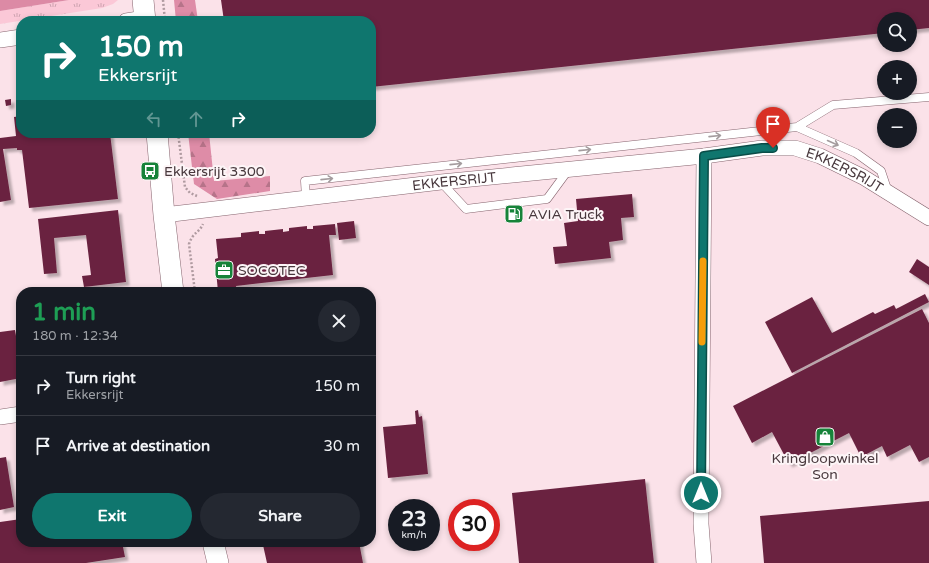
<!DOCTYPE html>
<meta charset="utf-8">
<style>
:root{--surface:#171b24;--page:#242831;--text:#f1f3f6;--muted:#9ea1a6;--line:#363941;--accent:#0f766e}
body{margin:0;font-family:"Varela Round",sans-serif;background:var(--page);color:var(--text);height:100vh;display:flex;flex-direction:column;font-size:15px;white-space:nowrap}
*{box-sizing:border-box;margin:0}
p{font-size:13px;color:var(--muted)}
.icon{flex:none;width:22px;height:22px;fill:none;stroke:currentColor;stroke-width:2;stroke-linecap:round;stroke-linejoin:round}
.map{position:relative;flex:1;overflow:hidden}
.details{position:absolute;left:16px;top:287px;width:360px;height:260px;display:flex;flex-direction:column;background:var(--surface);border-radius:16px;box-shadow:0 2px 6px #0003}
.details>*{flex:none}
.top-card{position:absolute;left:16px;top:16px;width:360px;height:122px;border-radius:16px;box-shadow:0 2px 6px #0003;background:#0f766e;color:#fff;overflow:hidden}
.tools{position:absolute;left:877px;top:12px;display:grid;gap:8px}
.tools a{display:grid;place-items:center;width:40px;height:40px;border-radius:50%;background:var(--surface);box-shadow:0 2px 6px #0003;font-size:20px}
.speed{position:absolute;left:388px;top:499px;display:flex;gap:8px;font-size:20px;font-weight:700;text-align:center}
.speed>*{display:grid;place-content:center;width:52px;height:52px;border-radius:50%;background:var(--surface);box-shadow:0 2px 6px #0003;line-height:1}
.speed small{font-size:10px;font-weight:400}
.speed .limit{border:6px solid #d22;background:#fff;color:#111}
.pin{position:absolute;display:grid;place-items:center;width:34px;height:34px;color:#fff;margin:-41px -17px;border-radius:50% 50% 50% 0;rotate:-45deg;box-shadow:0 0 4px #0007}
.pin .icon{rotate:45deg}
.me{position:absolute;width:44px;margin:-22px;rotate:0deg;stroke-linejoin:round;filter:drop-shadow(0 0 3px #0008)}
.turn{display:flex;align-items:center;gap:14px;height:84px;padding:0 16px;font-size:18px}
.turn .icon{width:52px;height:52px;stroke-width:2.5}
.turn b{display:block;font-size:28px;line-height:34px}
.lanes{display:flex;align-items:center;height:38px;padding:0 16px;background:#0003;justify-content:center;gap:20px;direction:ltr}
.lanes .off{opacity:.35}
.round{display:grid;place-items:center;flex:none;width:42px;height:42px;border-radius:21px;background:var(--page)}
.summary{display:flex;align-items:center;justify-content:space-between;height:68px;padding:0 16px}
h1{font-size:24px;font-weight:800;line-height:30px;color:#1e9e55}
.primary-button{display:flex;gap:8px;margin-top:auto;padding:8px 16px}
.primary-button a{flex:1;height:46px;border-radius:24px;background:var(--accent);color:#fff;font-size:16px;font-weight:800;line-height:46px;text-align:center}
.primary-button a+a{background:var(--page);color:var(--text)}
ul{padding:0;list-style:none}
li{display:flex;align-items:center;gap:12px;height:60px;padding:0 16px;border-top:1px solid var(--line)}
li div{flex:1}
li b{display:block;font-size:15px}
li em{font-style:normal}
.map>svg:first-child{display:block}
</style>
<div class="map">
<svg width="929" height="563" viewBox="0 0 929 563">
<defs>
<pattern id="grass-tufts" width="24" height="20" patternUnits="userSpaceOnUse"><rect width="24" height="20" fill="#fbc8d7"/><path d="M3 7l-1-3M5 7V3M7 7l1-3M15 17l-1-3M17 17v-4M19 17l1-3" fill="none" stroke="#cda3b0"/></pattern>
<pattern id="forest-firs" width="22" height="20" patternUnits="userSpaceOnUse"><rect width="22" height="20" fill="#de8ca7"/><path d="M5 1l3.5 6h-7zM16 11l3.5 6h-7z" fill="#b67389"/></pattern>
<filter id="shadow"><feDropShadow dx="3.5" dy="3.5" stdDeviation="1" flood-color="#0004"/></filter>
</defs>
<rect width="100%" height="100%" fill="#fbe2e9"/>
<!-- grass -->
<path fill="url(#grass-tufts)" d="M69,0H118L113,4L102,8L0,24V11Z"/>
<!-- forest -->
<path fill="url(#forest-firs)" d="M174,0H195L198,21H176Z
M188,133H209L214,181L270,176V191L217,199L194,184Z"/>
<!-- water -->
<path fill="#dc8aa5" d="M0,0H69L0,11Z"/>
<!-- building -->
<path fill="#6a2440" filter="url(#shadow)" d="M221,0H929V28L910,30V19H884V33L371,87V21H224Z
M11,99V105L6,106L5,100Z
M21,116V133H110L118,199L29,208L22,150H17V148L3,149L11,200L0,202V138L16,136L14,117Z
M632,194L634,217L621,218L623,240L609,242L611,258L555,264L553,247L567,246L564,223L578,221L576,199Z
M118,210L126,282L84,287L82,276L91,275L86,235L54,238L57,273L44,274L38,219Z
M354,221L356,238L339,240L337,223Z
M335,224L336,235H329L333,275L236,286L237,292H218L215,259L218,258L216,239L241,237V233L259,231V234H265V231L283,229V232L289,231V228L307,226V229H313V226Z
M917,259L929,267V285L909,272Z
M925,294L929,302L792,373L765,322L812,297L832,333L873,312L875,314L894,305L896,309Z
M922,309L929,323V457L919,462L910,445L887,457L882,446L861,457L849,433L789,464L772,432L752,443L733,406Z
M15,330L21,366V378L0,382V332Z
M418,410L419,417L422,416L428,474L388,478L383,427L416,424L415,411Z
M6,457L14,507L0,510V458Z
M645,479L654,563H519L512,493Z
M929,501V563H764L760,516Z
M21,519V542H122L125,557L86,563H0V522Z
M276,542H359L363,563H267L263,545Z"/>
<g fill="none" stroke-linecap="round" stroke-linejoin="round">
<!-- lane casing -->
<g stroke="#86646e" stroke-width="9">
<path id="lane" d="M797,127L856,153L881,171L888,192
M441,182L466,209L547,199L569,169
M306,198L305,181L797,127L833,105L929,97"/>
</g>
<!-- street casing -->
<g stroke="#86646e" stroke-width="16">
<g id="street">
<path d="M126,21L145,18"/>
<path d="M0,40L21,37"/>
<path d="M704,156L701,524L704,563"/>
<path id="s1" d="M164,215L441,182L704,156L762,148H795L820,156L863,177L929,218"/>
<path d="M0,417L21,414"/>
</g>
</g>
<!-- secondary casing -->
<g stroke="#86646e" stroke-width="22">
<path id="secondary" d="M143,0L145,21
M157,133L164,215L173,292
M213,542L218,563"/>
</g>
<!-- path -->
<path stroke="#b09ba1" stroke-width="2.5" stroke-dasharray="2 2" stroke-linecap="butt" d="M163,0L165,21
M178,133L185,187L190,193L197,196
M195,292L189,244C193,232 199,233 203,224"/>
<!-- lane -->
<use href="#lane" stroke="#fff" stroke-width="8"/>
<!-- street -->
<use href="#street" stroke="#fff" stroke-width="15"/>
<!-- secondary -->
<use href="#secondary" stroke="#fff" stroke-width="21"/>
</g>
<!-- one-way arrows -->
<defs><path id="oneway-shaft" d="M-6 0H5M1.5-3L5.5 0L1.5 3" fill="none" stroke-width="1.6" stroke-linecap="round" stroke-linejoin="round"/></defs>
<g stroke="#a49c9e">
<use href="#oneway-shaft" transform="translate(715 136) rotate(-6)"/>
<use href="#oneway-shaft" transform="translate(833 143) rotate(24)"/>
<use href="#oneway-shaft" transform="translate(585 150) rotate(-6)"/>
<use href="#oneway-shaft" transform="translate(456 164) rotate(-6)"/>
<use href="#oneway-shaft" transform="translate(327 179) rotate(-6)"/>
</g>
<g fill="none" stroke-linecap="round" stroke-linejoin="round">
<!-- route casing -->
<g stroke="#0a4d48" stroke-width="10">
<path id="route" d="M701,493L704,156L762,148H773"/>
</g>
<!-- route -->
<use href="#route" stroke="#0f766e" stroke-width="7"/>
<!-- slow -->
<path stroke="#f59e0b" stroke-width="7" d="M702,342L703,261"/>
</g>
<!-- icons -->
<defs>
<g id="bus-square" transform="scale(1)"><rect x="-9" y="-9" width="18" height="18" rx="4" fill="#168339" stroke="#fdf5f7"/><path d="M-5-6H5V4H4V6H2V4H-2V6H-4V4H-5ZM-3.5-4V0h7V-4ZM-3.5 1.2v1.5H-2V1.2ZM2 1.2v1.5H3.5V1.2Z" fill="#fff"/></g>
<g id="fuel-square" transform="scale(1)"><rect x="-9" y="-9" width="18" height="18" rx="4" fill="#168339" stroke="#fdf5f7"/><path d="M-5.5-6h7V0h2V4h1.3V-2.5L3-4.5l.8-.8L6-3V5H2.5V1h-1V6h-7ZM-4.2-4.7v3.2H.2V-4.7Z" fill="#fff"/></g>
<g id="office-square" transform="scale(1)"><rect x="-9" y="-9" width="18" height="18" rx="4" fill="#168339" stroke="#fdf5f7"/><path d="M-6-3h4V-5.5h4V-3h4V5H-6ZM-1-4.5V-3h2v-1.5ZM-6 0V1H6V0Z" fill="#fff"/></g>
<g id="shop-square" transform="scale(1)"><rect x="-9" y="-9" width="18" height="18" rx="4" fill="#168339" stroke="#fdf5f7"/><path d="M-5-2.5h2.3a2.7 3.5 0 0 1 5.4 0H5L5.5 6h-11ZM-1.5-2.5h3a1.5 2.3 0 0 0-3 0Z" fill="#fff"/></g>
</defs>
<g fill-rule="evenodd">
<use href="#bus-square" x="150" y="171"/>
<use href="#fuel-square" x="514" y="214"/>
<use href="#office-square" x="224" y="270"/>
<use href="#shop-square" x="825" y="437"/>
</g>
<g text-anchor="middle" stroke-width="4" stroke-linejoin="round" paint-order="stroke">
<!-- poi labels -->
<g font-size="14" fill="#48383d" stroke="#fdf5f7" text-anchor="start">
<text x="164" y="176">Ekkersrijt 3300</text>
<text x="528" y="219">AVIA Truck</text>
<text x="238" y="275">SOCOTEC</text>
<text x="825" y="463" text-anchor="middle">Kringloopwinkel<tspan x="825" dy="16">Son</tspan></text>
</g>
<!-- street labels -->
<g font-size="14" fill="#48383d" stroke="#fdf5f7">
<text dy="5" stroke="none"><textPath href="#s1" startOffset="689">EKKERSRIJT</textPath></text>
<text dy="5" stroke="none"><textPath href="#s1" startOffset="292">EKKERSRIJT</textPath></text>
</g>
</g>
</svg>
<div class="tools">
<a><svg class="icon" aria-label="search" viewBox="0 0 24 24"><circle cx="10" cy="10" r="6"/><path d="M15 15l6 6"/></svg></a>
<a>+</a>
<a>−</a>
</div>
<div class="speed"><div>23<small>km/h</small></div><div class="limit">30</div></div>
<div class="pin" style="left:773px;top:148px;background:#d93025"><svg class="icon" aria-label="arrive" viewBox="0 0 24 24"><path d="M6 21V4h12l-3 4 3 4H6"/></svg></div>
<svg class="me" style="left:701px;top:493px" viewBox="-20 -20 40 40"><circle r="17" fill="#0f766e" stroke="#fff" stroke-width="3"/><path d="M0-11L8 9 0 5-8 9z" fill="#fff"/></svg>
<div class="top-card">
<div class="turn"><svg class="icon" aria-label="right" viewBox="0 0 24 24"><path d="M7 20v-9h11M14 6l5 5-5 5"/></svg><div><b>150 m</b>Ekkersrijt</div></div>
<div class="lanes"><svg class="icon off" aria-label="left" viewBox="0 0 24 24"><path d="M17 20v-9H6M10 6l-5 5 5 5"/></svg><svg class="icon off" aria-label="ahead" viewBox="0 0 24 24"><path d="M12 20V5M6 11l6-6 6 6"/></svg><svg class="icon" aria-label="right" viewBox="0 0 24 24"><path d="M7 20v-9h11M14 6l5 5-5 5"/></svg></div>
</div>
<section class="details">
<div class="summary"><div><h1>1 min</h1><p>180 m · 12:34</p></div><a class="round"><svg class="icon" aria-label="close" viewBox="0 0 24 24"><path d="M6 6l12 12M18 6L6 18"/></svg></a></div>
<ul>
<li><svg class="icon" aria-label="right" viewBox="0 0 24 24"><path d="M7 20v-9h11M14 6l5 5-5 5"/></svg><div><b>Turn right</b><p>Ekkersrijt</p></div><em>150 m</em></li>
<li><svg class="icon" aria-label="arrive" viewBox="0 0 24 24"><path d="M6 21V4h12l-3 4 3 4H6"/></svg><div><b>Arrive at destination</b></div><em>30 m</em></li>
</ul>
<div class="primary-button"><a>Exit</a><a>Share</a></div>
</section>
</div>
